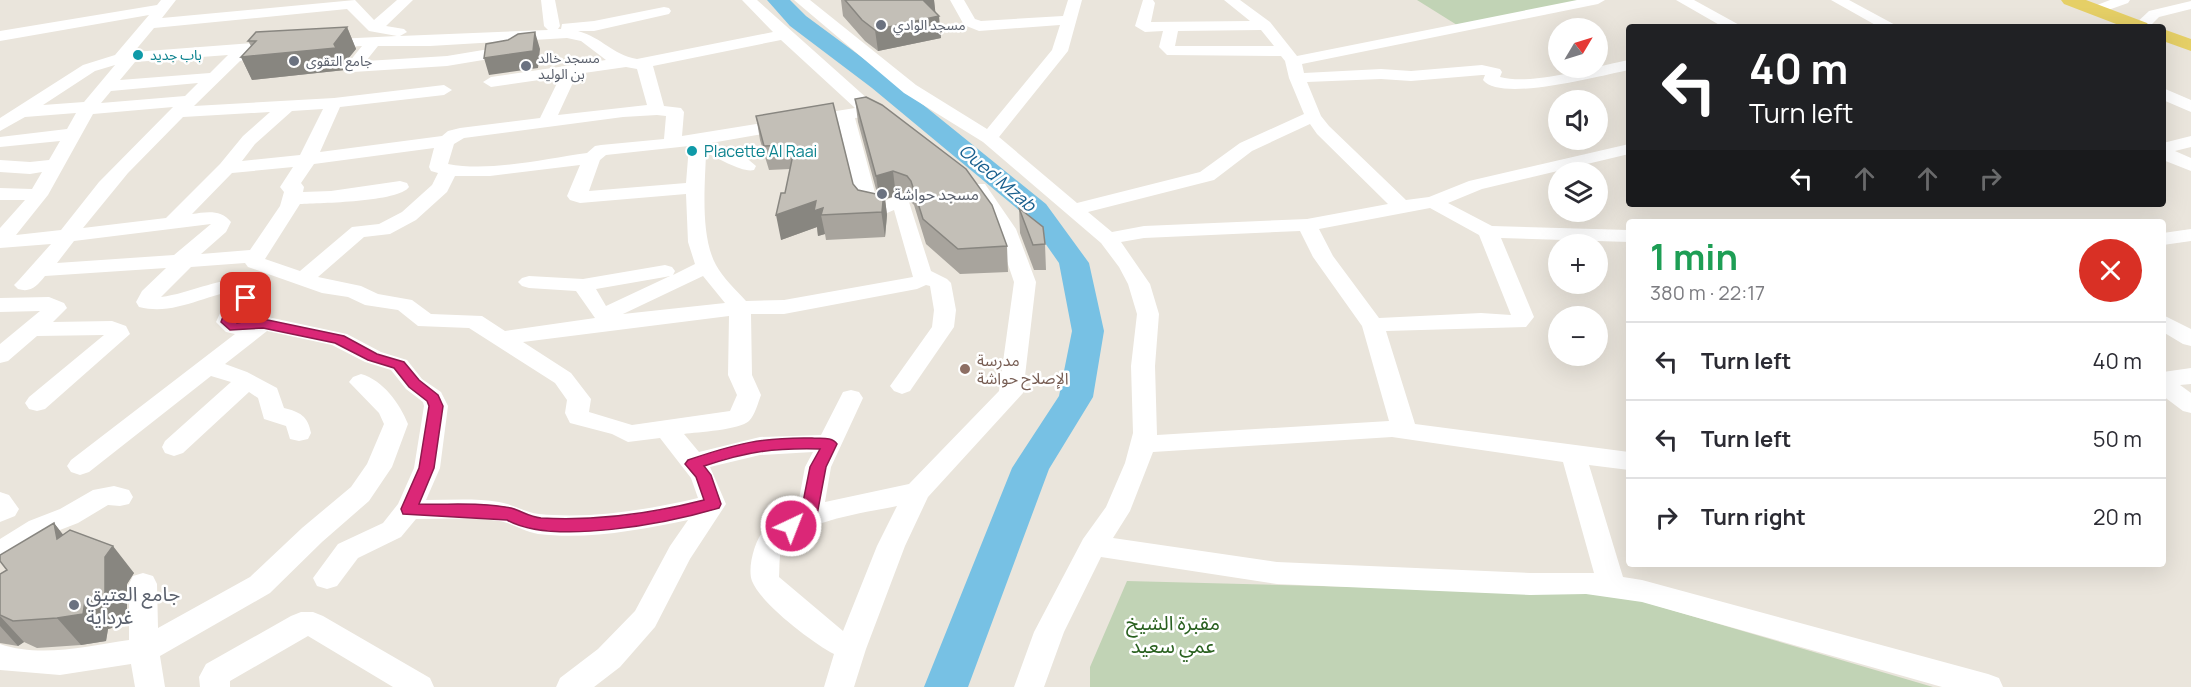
<!DOCTYPE html>
<meta charset="utf-8">
<style>
:root{--surface:#fff;--page:#f2f2f3;--text:#2b2b33;--muted:#7c7c81;--line:#e1e1e2}
body{margin:0;font-family:Manrope,"Noto Sans Arabic",sans-serif;background:var(--page);color:var(--text);height:100vh;display:flex;flex-direction:column;font-size:22px;white-space:nowrap}
*{box-sizing:border-box;margin:0}
p{font-size:20px;color:var(--muted)}
.icon{flex:none;width:33px;height:33px;fill:none;stroke:currentColor;stroke-width:2;stroke-linecap:round;stroke-linejoin:round}
.map{position:relative;flex:1;overflow:hidden}
.sheet{position:absolute;left:1626px;top:219px;width:540px;height:348px;display:flex;flex-direction:column;background:var(--surface);border-radius:6px;box-shadow:0 6px 24px #0002}
.sheet>*{flex:none}
.banner{position:absolute;left:1626px;top:24px;width:540px;height:183px;border-radius:6px;box-shadow:0 6px 24px #0002;background:#202124;color:#fff;overflow:hidden}
.needle{width:39px;rotate:52deg}
.controls{position:absolute;left:1548px;top:18px;display:grid;gap:12px}
.controls a{display:grid;place-items:center;width:60px;height:60px;border-radius:50%;background:var(--surface);box-shadow:0 6px 24px #0002;font-size:30px}
.pin{position:absolute;display:grid;place-items:center;width:51px;height:51px;color:#fff;margin:-26px;border-radius:12px;box-shadow:0 3px 9px #0006}
.me{position:absolute;width:66px;margin:-33px;rotate:43deg;stroke-linejoin:round;filter:drop-shadow(0 0 4px #0008)}
.turn{display:flex;align-items:center;gap:21px;height:126px;padding:0 24px;font-size:27px}
.turn .icon{width:78px;height:78px;stroke-width:2.5}
.turn b{display:block;font-size:42px;line-height:51px}
.lanes{display:flex;align-items:center;height:57px;padding:0 24px;background:#0003;justify-content:center;gap:30px;direction:ltr}
.lanes .off{opacity:.35}
.round{display:grid;place-items:center;flex:none;width:63px;height:63px;border-radius:32px;background:var(--page)}
.head{display:flex;align-items:center;justify-content:space-between;height:102px;padding:0 24px}
h1{font-size:36px;font-weight:700;line-height:45px;color:#1e9e55}
ul{padding:0;list-style:none}
li{display:flex;align-items:center;gap:18px;height:78px;padding:0 24px;border-top:2px solid var(--line)}
li div{flex:1}
li b{display:block;font-size:22px}
li em{font-style:normal}
.map>svg:first-child{display:block}
</style>
<div class="map">
<svg width="2191" height="687" viewBox="0 0 2191 687">
<rect width="100%" height="100%" fill="#eae5dc"/>
<!-- cemetery -->
<path fill="#c1d3b5" d="M1417,0H1585L1457,25Z
M1127,581L1617,594L1933,687H1090V667Z"/>
<g fill="none" stroke-linecap="round" stroke-linejoin="round">
<!-- river -->
<path fill="#77c1e4" fill-rule="evenodd" d="M767,0H790L806,16L890,78L1046,204L1089,263L1104,331L1093,397L1049,469L968,687H924L1012,468L1059,396L1072,331L1059,263L1026,216L872,88L790,26Z"/>
<!-- minor -->
<path fill="#fff" fill-rule="evenodd" d="M161,0H176L162,18L355,0L374,20L397,0H413L386,26L404,29L407,32L400,36L548,30L544,26L541,0H555L560,26L558,29H561L562,24L594,21L664,7L669,8L671,11L669,14L594,31H578C603,38 611,54 637,59L773,32L742,0H757L888,117L885,121C874,123 866,116 855,118L878,204L893,197L909,202L931,271L947,279L951,283L956,310L954,327L910,391L902,394L894,391L890,386L932,327L934,310L930,286L926,285L917,289L784,314H751L752,375L761,395C758,403 755,415 749,421C740,430 697,432 684,434L699,452L760,437L821,435L843,392L851,390L859,392L863,398L831,467L825,502L909,484L999,391L1014,282L996,229L969,188L971,184H985L1016,229L1036,282L1023,393L928,497L905,546L866,649L854,687H824L834,654C813,643 761,604 752,581C747,568 755,539 765,529C774,521 787,516 797,510L805,467L813,452L760,455L710,467L726,504L690,559L655,627L620,667L594,687H556L560,678L598,649L635,611L670,546L688,520C640,530 587,540 538,534C524,532 512,523 499,521C471,517 443,519 416,519L401,537L358,558L337,586L327,589L317,586L313,578L338,544L383,523L398,504L414,468L424,406L423,402L406,389L391,370L365,362L332,345L267,331L225,364L247,372L277,388L284,408C300,412 308,416 311,433L308,439L299,441L290,439L286,426L264,419L258,398L249,392L183,453L174,456L165,453L162,447L165,441L231,382L211,376L89,472L80,475L71,472L67,466L71,460L235,334L226,332L216,322L221,311L240,290C205,294 176,316 139,307L136,302L142,291L166,268L45,276C37,286 31,293 18,289L14,285L18,281L51,244L0,248V228L25,200H0V188L32,189L42,172L30,174L0,172V160L30,162L49,160L60,141L0,147V137L67,129L76,113L25,117L0,131V118L83,65L115,55L149,15L0,41V31L157,5ZM347,9L369,31L397,36L317,40L315,43L317,46L323,48L362,46L345,67L353,72L447,66L513,55L521,50L513,45L447,56L366,61L378,46H430L567,38L581,41L606,60L491,77L483,82L491,87L560,77L540,118L460,128L448,131L442,136L320,152L340,107L444,95L452,90L444,85L334,98L194,106L240,61L260,56L261,52L284,49L286,46L278,41L134,52L154,28ZM781,40L855,108L682,136L684,112L681,108L664,106L653,66ZM228,55L210,73L120,80L135,62ZM115,65L84,102L43,105L95,71ZM626,67L637,69L647,105L558,115L577,74ZM198,83L185,96L101,103L111,91ZM173,107L99,182L61,230L16,235L48,195L93,114ZM323,109L300,155L242,161L255,144L292,111ZM270,112L243,136L220,164L166,218L83,228L128,173L183,117ZM657,115L666,116L664,139L601,145L595,146L587,153C544,159 490,172 448,164L454,144L464,138L623,117ZM838,121L859,208L862,212L880,216L894,210L913,277L784,300L746,301C736,290 723,278 716,265C700,236 705,185 706,153C719,158 742,173 754,170L756,166L743,155L711,143ZM689,146L686,183L589,191L600,160L606,155ZM434,148L429,167L431,171L438,173L432,185L402,212L379,224L352,227L300,271L265,259L300,204C320,203 399,202 409,187L407,183L400,181L331,191L303,192L304,187L301,183L314,164ZM580,165L567,196L570,200L580,203L686,194L688,242L695,264L673,275L675,271L672,267L665,265L583,279L529,276L522,278L518,282L522,286L529,288L576,291L595,318L505,331L482,316L431,314L412,300L378,294L361,286L318,277L364,237L390,234L416,220L447,192L455,176H490ZM293,167L280,187L284,192L280,206L250,250L201,254L226,232L231,222C221,209 206,212 192,214L232,173ZM211,224L174,255L57,263L74,241ZM245,263L248,267L322,293L348,297L365,305L398,310L418,326L469,328L555,383L567,400L565,413L570,423L612,434L628,442L660,438L691,478L698,498C647,510 591,519 539,514C526,513 513,504 499,502C475,498 450,500 426,500L440,468L448,406L441,392L422,379L407,360L381,352L347,334L263,316L239,320L267,286L263,282C226,272 198,292 161,297L191,267ZM670,276L606,306L596,289L665,277ZM703,276L725,303L623,314ZM729,316L728,375L737,395L730,411L632,425L589,412L591,399L571,373L523,342ZM897,506L877,546L843,631L779,577C780,568 778,553 784,545C802,521 868,512 897,506Z
M794,0H810L916,85L987,129L1052,50L1060,25L979,31L964,25L950,0H964L975,19L981,21L1063,16L1068,0H1082L1068,51L999,137L1077,203L1200,172L1240,143L1304,114L1289,78L1285,61L1281,56L1167,55L1159,47L1163,31L1145,32L1135,26L1143,0H1153L1155,3L1151,22L1250,21L1224,0H1240L1270,22L1297,56L1577,0H1605L1598,4L1302,64L1304,73L1381,69L1411,71L1482,65L1500,69L1502,72L1500,77C1534,86 1595,66 1629,60V70C1602,75 1501,103 1483,80L1485,75H1482L1411,81L1381,79L1307,82L1321,116L1329,126L1406,200L1429,197L1469,181L1629,144V154L1482,189L1448,203L1492,226L1629,230V242L1501,238L1534,317L1526,327L1386,331L1415,424L1629,452V470L1589,465L1623,577L1642,580L1988,674L1999,678L2003,687H1942L1642,602L1586,594L1530,595L1277,584L1101,557L1064,632L1044,687H1014L1034,632L1083,539L1106,507L1125,463L1133,433L1131,366L1137,314L1128,284L1119,267L1101,243L983,142L904,93ZM1261,30L1274,46H1175L1178,31ZM1310,124L1317,134L1388,204L1307,219L1144,226L1112,232L1088,212L1214,180L1252,151ZM1430,208L1479,235L1511,315L1481,313L1379,318L1333,256L1319,229ZM1300,231L1313,257L1362,326L1389,421L1157,435L1155,366L1159,314L1150,284L1121,242L1144,238ZM1392,437L1563,462L1594,573H1530L1277,562L1113,538L1130,511L1153,452Z
M1676,0H1694L1743,27H1723Z
M1831,0H1849L1899,27H1879Z
M2110,0H2130L2128,3L2097,14L2090,10L2092,7Z
M2191,1V9L2159,17L2149,27H2132L2149,11Z
M2163,88L2191,100V112L2163,100Z
M2191,136V147L2175,151L2191,158V171L2163,160V143Z
M2191,229V241L2163,245V233Z
M49,297L64,303L67,308L53,322L112,321L126,326L130,334L45,409L37,411L29,409L25,403L29,397L104,335L37,336L8,361L0,363V344L40,311L0,312V298Z
M2163,315L2191,329V346L2183,344L2163,332Z
M2191,368V384L2180,385L2191,393V413L2183,411L2163,396V372Z
M361,374C383,380 400,404 408,424L392,467L369,501L322,542L270,593L160,656L165,687H135L131,664L60,675L0,670V644C41,658 88,646 129,640V584L133,576L143,573L153,576L157,584L158,628L250,577L302,528L351,487L367,464L384,424L379,413L349,382L353,377Z
M114,486L129,490L133,497L129,504L120,506L108,505L78,523L47,535L10,559L0,562V539L29,521L60,509L93,490Z
M0,492L9,495L19,509L15,516L0,522Z
M301,612H313L323,616L430,678L434,687H393L308,636L230,681V687H200L199,677L206,664L291,616Z"/>
<!-- major -->
<path fill="#e5cf66" fill-rule="evenodd" d="M2061,0H2086L2147,23L2150,27H2124L2064,4Z
M2163,29L2191,39V51L2163,41Z"/>
</g>
<!-- wall -->
<path fill="#a8a49d" d="M841,0H934L935,12L941,38L878,51L865,41L843,16Z
M347,27L356,49L343,65L345,70L252,80L241,57L251,46L248,41Z
M855,99L1007,246L1008,272L960,274L926,244L914,205L910,201L896,196L885,199L887,215L885,237L826,240L825,234L818,236L817,227L781,240L790,169L769,170L760,140L756,116L853,184L858,190L876,194L877,193L858,122Z
M1019,208L1045,244L1046,270H1034L1020,233Z
M54,523L63,535L134,573L127,584V624L108,629L106,641L81,645L37,648L24,642L18,646L0,643V574L7,570Z"/>
<!-- shaded-wall -->
<path fill="#888680" d="M921,0H934L936,17Z
M939,16L941,38L878,51L875,30Z
M347,27L356,49L343,65L345,70L252,80L241,57L334,44Z
M535,32L540,49L538,68L489,75L484,58Z
M893,171L896,196L885,199L887,215L885,237L876,176Z
M816,201L823,208L821,215L825,234L818,236L817,227L781,240L776,215Z
M54,523L75,550L57,539Z
M113,546L134,573L127,584V624L108,629L106,641L81,645L57,618L85,601L105,557Z
M0,616L24,642L18,646L0,626Z"/>
<!-- building -->
<path fill="#c3bfb7" stroke="#888680" stroke-width="1.5" d="M845,0H923L939,16L875,30L862,20Z
M347,27L334,44L336,48L241,57L256,41H248L256,32Z
M535,32L533,51L484,58L486,44L508,40L518,34Z
M866,97L882,105L966,169L992,205L1007,246L958,249L923,219L911,181L907,176L893,171L876,176L855,99Z
M833,103L853,184L858,190L876,194L884,191L882,212L821,215L823,208L814,211L816,201L776,215L781,193H785L795,145L764,146L756,116Z
M1019,208L1043,227L1045,244L1033,245Z
M54,523L57,539L70,530L113,546L105,557V597L85,601L83,614L57,618L13,621L0,615V574L7,570L0,561V555Z"/>
<!-- route -->
<path fill="#db2777" stroke="#8e194d" stroke-width="1.5" d="M246,294L252,298L236,318L234,321L237,323L263,319L344,336L377,354L404,362L419,380L438,395L443,406L434,468L419,504C449,505 482,502 511,508C522,511 529,517 541,518C597,521 650,514 704,500L696,477L685,464L688,460C735,444 762,437 812,438C820,439 832,436 837,444L826,467L817,515C811,524 796,533 786,530L783,526L786,521L801,512L810,467L820,449C773,448 749,451 704,466L711,475L721,504L719,508C668,523 554,546 507,520L403,514L401,509L419,468L429,406L427,401L409,387L394,368L368,360L335,343L263,328L230,330L221,322C224,312 235,298 246,294Z"/>
<!-- markers -->
<g fill="#6b7280" stroke="#fff" stroke-width="2">
<circle cx="881" cy="25" r="6"/>
<circle cx="294" cy="61" r="6"/>
<circle cx="526" cy="66" r="6"/>
<circle cx="882" cy="194" r="6"/>
<circle cx="74" cy="605" r="6"/>
</g>
<g fill="#0f9aa8" stroke="#fff" stroke-width="2">
<circle cx="138" cy="55" r="6"/>
<circle cx="692" cy="151" r="6"/>
</g>
<circle fill="#8d6e63" stroke="#fff" stroke-width="2" cx="965" cy="369" r="6"/>
<g text-anchor="middle" stroke-width="5" stroke-linejoin="round" paint-order="stroke">
<!-- far-worship labels -->
<g font-size="14" fill="#5b616d" stroke="#fff" text-anchor="start">
<text x="893" y="30">مسجد الوادي</text>
<text x="538" y="63">مسجد خالد<tspan x="538" dy="16">بن الوليد</tspan></text>
<text x="306" y="66">جامع التقوى</text>
</g>
<!-- far-culture labels -->
<g font-size="14" fill="#0d838f" stroke="#fff" text-anchor="start">
<text x="150" y="60">باب جديد</text>
</g>
<!-- culture labels -->
<g font-size="16" fill="#0d838f" stroke="#fff" text-anchor="start">
<text x="704" y="157">Placette Al Raai</text>
</g>
<!-- worship labels -->
<g font-size="16" fill="#5b616d" stroke="#fff" text-anchor="start">
<text x="894" y="200">مسجد حواشة</text>
</g>
<!-- education labels -->
<g font-size="16" fill="#785e54" stroke="#fff" text-anchor="start">
<text x="977" y="366">مدرسة<tspan x="977" dy="18">الإصلاح حواشة</tspan></text>
</g>
<!-- water labels -->
<g font-size="18" font-style="italic" fill="#185f8e" stroke="#fff">
<text transform="translate(997 178) rotate(40)" y="6">Oued Mzab</text>
</g>
<!-- near-worship labels -->
<g font-size="20" fill="#5b616d" stroke="#fff" text-anchor="start">
<text x="86" y="601">جامع العتيق<tspan x="86" dy="23">غرداية</tspan></text>
</g>
<!-- near-park labels -->
<g font-size="20" fill="#29601f" stroke="#fff">
<text x="1173" y="630">مقبرة الشيخ<tspan x="1173" dy="23">عمي سعيد</tspan></text>
</g>
</g>
</svg>
<div class="controls">
<a><svg class="needle" viewBox="-14 -14 28 28"><path d="M0-13l5 13h-10z" fill="#e53935"/><path d="M0 13l5-13h-10z" fill="#7c7c81"/></svg></a>
<a><svg class="icon" aria-label="sound" viewBox="0 0 24 24"><path d="M4 9h4l5-4v14l-5-4H4zM17 9q2 3 0 6"/></svg></a>
<a><svg class="icon" aria-label="layers" viewBox="0 0 24 24"><path d="M12 4l9 5-9 5-9-5zM3 14l9 5 9-5"/></svg></a>
<a>+</a>
<a>−</a>
</div>
<div class="pin" style="left:246px;top:298px;background:#d93025"><svg class="icon" aria-label="arrive" viewBox="0 0 24 24"><path d="M6 21V4h12l-3 4 3 4H6"/></svg></div>
<svg class="me" style="left:791px;top:526px" viewBox="-20 -20 40 40"><circle r="17" fill="#db2777" stroke="#fff" stroke-width="3"/><path d="M0-11L8 9 0 5-8 9z" fill="#fff"/></svg>
<div class="banner">
<div class="turn"><svg class="icon" aria-label="left" viewBox="0 0 24 24"><path d="M17 20v-9H6M10 6l-5 5 5 5"/></svg><div><b>40 m</b>Turn left</div></div>
<div class="lanes"><svg class="icon" aria-label="left" viewBox="0 0 24 24"><path d="M17 20v-9H6M10 6l-5 5 5 5"/></svg><svg class="icon off" aria-label="ahead" viewBox="0 0 24 24"><path d="M12 20V5M6 11l6-6 6 6"/></svg><svg class="icon off" aria-label="ahead" viewBox="0 0 24 24"><path d="M12 20V5M6 11l6-6 6 6"/></svg><svg class="icon off" aria-label="right" viewBox="0 0 24 24"><path d="M7 20v-9h11M14 6l5 5-5 5"/></svg></div>
</div>
<section class="sheet">
<div class="head"><div><h1>1 min</h1><p>380 m · 22:17</p></div><a class="round" style="background:#d93025;color:#fff"><svg class="icon" aria-label="close" viewBox="0 0 24 24"><path d="M6 6l12 12M18 6L6 18"/></svg></a></div>
<ul>
<li><svg class="icon" aria-label="left" viewBox="0 0 24 24"><path d="M17 20v-9H6M10 6l-5 5 5 5"/></svg><div><b>Turn left</b></div><em>40 m</em></li>
<li><svg class="icon" aria-label="left" viewBox="0 0 24 24"><path d="M17 20v-9H6M10 6l-5 5 5 5"/></svg><div><b>Turn left</b></div><em>50 m</em></li>
<li><svg class="icon" aria-label="right" viewBox="0 0 24 24"><path d="M7 20v-9h11M14 6l5 5-5 5"/></svg><div><b>Turn right</b></div><em>20 m</em></li>
</ul>
</section>
</div>
